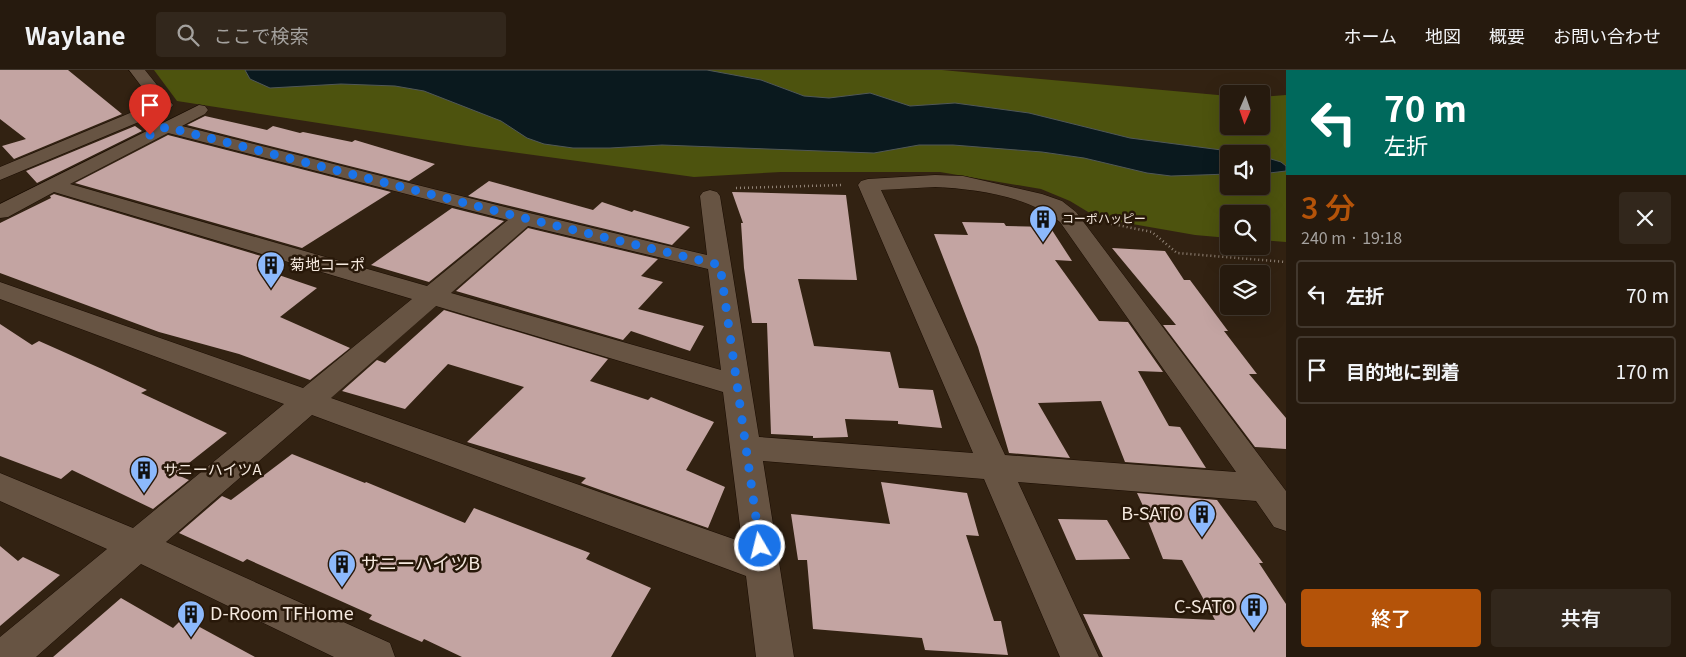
<!DOCTYPE html>
<html lang="ja">
<meta charset="utf-8">
<style>
:root{--surface:#261a0e;--page:#32271c;--text:#f1f3f6;--muted:#a4a19e;--line:#42382e;--accent:#b45309}
body{margin:0;font-family:Georgia,"Noto Sans JP",serif;background:var(--page);color:var(--text);height:100vh;display:flex;flex-direction:column;font-size:19px;white-space:nowrap}
*{box-sizing:border-box;margin:0}
p{font-size:16px;color:var(--muted)}
.icon{flex:none;width:28px;height:28px;fill:none;stroke:currentColor;stroke-width:2;stroke-linecap:round;stroke-linejoin:round}
.map{position:relative;flex:1;overflow:hidden}
.details{display:flex;flex-direction:column;background:var(--surface);width:400px}
.details>*{flex:none}
.guide{background:#00695c;color:#fff;overflow:hidden}
.needle{width:32px;rotate:182deg}
.tools{position:absolute;left:1220px;top:15px;display:grid;gap:10px}
.tools a{display:grid;place-items:center;width:50px;height:50px;border-radius:5px;background:var(--surface);box-shadow:0 5px 20px #0002,0 0 0 1px var(--line);font-size:25px}
.pin{position:absolute;display:grid;place-items:center;width:42px;height:42px;color:#fff;margin:-51px -21px;border-radius:50% 50% 50% 0;rotate:-45deg;box-shadow:0 0 5px #0007}
.pin .icon{rotate:45deg}
.me{position:absolute;width:55px;margin:-28px;rotate:352deg;stroke-linejoin:round;filter:drop-shadow(0 0 4px #0008)}
.turn{display:flex;align-items:center;gap:18px;height:105px;padding:0 15px;font-size:22px}
.turn .icon{width:65px;height:65px;stroke-width:2.5}
.turn b{display:block;font-size:35px;line-height:42px}
.round{display:grid;place-items:center;flex:none;width:52px;height:52px;border-radius:5px;background:var(--page)}
.overview{display:flex;align-items:center;justify-content:space-between;height:85px;padding:0 15px}
h1{font-size:30px;font-weight:600;line-height:38px;color:var(--accent)}
.cta{display:flex;gap:10px;margin-top:auto;padding:10px 15px}
.cta a{flex:1;height:58px;border-radius:5px;background:var(--accent);color:#fff;font-size:20px;font-weight:600;line-height:58px;text-align:center}
.cta a+a{background:var(--page);color:var(--text)}
ul{padding:0;list-style:none}
li{display:flex;align-items:center;gap:15px;height:68px;margin:0 10px 8px;padding:0 5px;border:2px solid var(--line);border-radius:5px}
li div{flex:1}
li b{display:block;font-size:19px}
li em{font-style:normal}
header{display:flex;align-items:center;gap:30px;box-sizing:border-box;height:70px;padding:0 25px;background:var(--surface);border-bottom:1px solid var(--line)}
header strong{font-size:24px}
nav{display:flex;gap:28px;margin-inline-start:auto;font-size:18px}
.search{width:350px;height:45px;background:var(--page);display:flex;align-items:center;gap:12px;box-sizing:border-box;padding:0 18px;border-radius:5px;color:var(--muted);font-size:19px}
main{display:flex;flex:1;min-height:0}
.map>svg:first-child{display:block}
</style>
<header>
<strong>Waylane</strong>
<div class="search"><svg class="icon" aria-label="search" viewBox="0 0 24 24"><circle cx="10" cy="10" r="6"/><path d="M15 15l6 6"/></svg>ここで検索</div>
<nav><a>ホーム</a><a>地図</a><a>概要</a><a>お問い合わせ</a></nav>
</header>
<main>
<div class="map">
<svg width="1286" height="587" viewBox="0 0 1286 587">
<rect width="100%" height="100%" fill="#322212"/>
<!-- green -->
<path fill="#4d530e" fill-rule="evenodd" d="M154,0H942L1229,26V56H1261V27L1286,25V172L1261,170V144H1229V168L1195,165L1098,148L1070,131L1041,119L940,102H781L694,107L467,76L177,31ZM1229,84H1261V116H1229Z"/>
<!-- water -->
<path fill="#0a191e" stroke="#505758" d="M245,0H707L761,10L804,26L829,28L870,23L910,36L955,33L1029,43L1130,68L1252,84H1229V104L1171,106L1147,103L1084,88L1042,82L953,75H919L874,83L662,75L610,78H573L544,74L527,68L501,51L424,21L395,16L341,14L270,18L250,9Z
M1261,86L1281,92L1286,96V101L1261,104Z"/>
<!-- building -->
<path fill="#c3a4a2" d="M0,0H68L122,44L14,89L2,76L26,69L0,49Z
M205,46L267,60L273,56L300,63L303,62L352,72L355,70L435,94L409,111L187,55Z
M135,56L142,61L37,113L26,101Z
M168,65L391,122L302,178L75,113Z
M489,111L593,140L602,132L632,142L634,140L690,157L672,175L468,126Z
M732,122L846,125L857,210L798,209L814,276L890,282L899,318L933,320L942,358L898,354V351L845,349L848,367L813,368V366L771,364L767,253H752L744,198L741,153H743Z
M54,124L281,192L267,201L317,218L280,247L350,278L310,310L239,284L159,262L0,203V153L51,128L50,126Z
M452,138L504,151L429,212L371,195Z
M962,152L1004,153L1006,156L1050,157L1072,191L1055,190L1099,251L1128,252L1163,302L1138,301L1169,356L1180,357L1206,398L1125,392L1101,331L1038,333L1070,388L1009,383L978,277L934,164L968,165Z
M528,158L658,189L641,206L663,212L638,239L704,256L690,281L631,261L623,270L456,221Z
M1112,178L1165,181L1184,210H1190L1228,261H1224L1257,304H1249L1286,348V379L1255,377L1163,255H1176Z
M444,240L608,289L590,311L648,330L651,327L714,352L686,400L725,417L708,458L581,413L586,408L467,372L524,317L448,294L405,339L342,321L377,290L385,293Z
M0,254L32,275L39,271L102,299L147,320L141,323L227,363L175,404L189,410L153,439L72,400L61,409L0,386Z
M292,384L365,413L366,412L465,453L474,438L590,483L586,489L651,518L611,587H462L424,569L422,572L369,549L372,545L247,489L243,492L179,463L222,426L231,430Z
M881,412L967,423L979,466L966,465L994,551H1001L1008,585L925,580L922,568L813,559L807,490H798L791,444L890,454Z
M1137,423L1217,430L1263,493H1259L1286,534V587H1103L1083,544L1215,550L1182,490L1163,489L1148,451H1150Z
M1058,449L1107,450L1130,489L1076,490Z
M0,476L18,491L23,487L60,505L0,556Z
M121,528L173,558L183,548L255,587H53Z"/>
<g fill="none" stroke-linecap="round" stroke-linejoin="round">
<!-- street casing -->
<g stroke="#190b00" stroke-width="1">
<path id="street" d="M129,0H145L173,35L170,39L0,110V97L154,33Z
M199,35L205,36L208,40L205,44L182,56L525,142L707,185L700,126L703,122L710,120L717,122L720,126L759,367L973,383L858,115L861,111L868,109L935,105L963,106L1042,124L1062,131L1076,142L1286,421V461L1274,457L1256,431L1018,412L1099,587H1060L984,409L763,391L794,587H756L746,506L312,345L166,472L390,573L395,587H334L141,494L36,587H0V567L107,479L0,431V403L133,458L284,334L0,229V212L303,318L412,229L54,122L8,147L0,148V134ZM168,63L508,150L427,216L70,114ZM935,117C976,119 1028,126 1060,152L1236,402L1005,385L881,120ZM528,156L708,199L721,300L451,223ZM436,236L723,322L742,472L331,328Z"/>
</g>
<!-- path -->
<path stroke="#928477" stroke-width="2.5" stroke-dasharray="1 3" stroke-linecap="butt" d="M736,118L843,115
M1107,153L1152,162L1177,183L1286,192"/>
<!-- street -->
<use href="#street" fill="#675443" fill-rule="evenodd"/>
</g>
<g fill="none" stroke-linecap="round" stroke-linejoin="round">
<!-- route -->
<path stroke="#1a73e8" stroke-width="9" stroke-dasharray="0 16.2" d="M150,65L166,57L524,148L720,195L760,476"/>
</g>
<!-- icons -->
<defs>
<g id="building-pin" transform="scale(1.4375)"><path d="M0 17L-7.5 6A9.5 9.5 0 1 1 7.5 6Z" fill="#8cb9fc" stroke="#281809"/><path d="M-4-6H4V6H1V3H-1V6H-4ZM-2.5-4.3h1.7v1.8h-1.7ZM.8-4.3h1.7v1.8H.8ZM-2.5-1h1.7V.8h-1.7ZM.8-1h1.7V.8H.8Z" fill="#111"/></g>
</defs>
<g fill-rule="evenodd">
<use href="#building-pin" x="1043" y="149"/>
<use href="#building-pin" x="271" y="195"/>
<use href="#building-pin" x="144" y="400"/>
<use href="#building-pin" x="1202" y="444"/>
<use href="#building-pin" x="342" y="494"/>
<use href="#building-pin" x="1254" y="537"/>
<use href="#building-pin" x="191" y="544"/>
</g>
<g text-anchor="middle" stroke-width="5" stroke-linejoin="round" paint-order="stroke">
<!-- far-poi labels -->
<g font-size="12" fill="#f5e9df" stroke="#281809" text-anchor="start">
<text x="1062" y="153">コーポハッピー</text>
</g>
<!-- poi labels -->
<g font-size="15" fill="#f5e9df" stroke="#281809" text-anchor="start">
<text x="290" y="200">菊地コーポ</text>
<text x="163" y="405">サニーハイツA</text>
</g>
<!-- near-poi labels -->
<g font-size="18" fill="#f5e9df" stroke="#281809" text-anchor="end">
<text x="1183" y="450">B-SATO</text>
<text x="361" y="500" text-anchor="start">サニーハイツB</text>
<text x="1235" y="543">C-SATO</text>
<text x="210" y="550" text-anchor="start">D-Room TFHome</text>
</g>
</g>
</svg>
<div class="tools">
<a><svg class="needle" viewBox="-14 -14 28 28"><path d="M0-13l5 13h-10z" fill="#e53935"/><path d="M0 13l5-13h-10z" fill="#a4a19e"/></svg></a>
<a><svg class="icon" aria-label="sound" viewBox="0 0 24 24"><path d="M4 9h4l5-4v14l-5-4H4zM17 9q2 3 0 6"/></svg></a>
<a><svg class="icon" aria-label="search" viewBox="0 0 24 24"><circle cx="10" cy="10" r="6"/><path d="M15 15l6 6"/></svg></a>
<a><svg class="icon" aria-label="layers" viewBox="0 0 24 24"><path d="M12 4l9 5-9 5-9-5zM3 14l9 5 9-5"/></svg></a>
</div>
<div class="pin" style="left:150px;top:65px;background:#d93025"><svg class="icon" aria-label="arrive" viewBox="0 0 24 24"><path d="M6 21V4h12l-3 4 3 4H6"/></svg></div>
<svg class="me" style="left:760px;top:476px" viewBox="-20 -20 40 40"><circle r="17" fill="#1a73e8" stroke="#fff" stroke-width="3"/><path d="M0-11L8 9 0 5-8 9z" fill="#fff"/></svg>
</div>
<section class="details">
<div class="guide">
<div class="turn"><svg class="icon" aria-label="left" viewBox="0 0 24 24"><path d="M17 20v-9H6M10 6l-5 5 5 5"/></svg><div><b>70 m</b>左折</div></div>
</div>
<div class="overview"><div><h1>3 分</h1><p>240 m · 19:18</p></div><a class="round"><svg class="icon" aria-label="close" viewBox="0 0 24 24"><path d="M6 6l12 12M18 6L6 18"/></svg></a></div>
<ul>
<li><svg class="icon" aria-label="left" viewBox="0 0 24 24"><path d="M17 20v-9H6M10 6l-5 5 5 5"/></svg><div><b>左折</b></div><em>70 m</em></li>
<li><svg class="icon" aria-label="arrive" viewBox="0 0 24 24"><path d="M6 21V4h12l-3 4 3 4H6"/></svg><div><b>目的地に到着</b></div><em>170 m</em></li>
</ul>
<div class="cta"><a>終了</a><a>共有</a></div>
</section>
</main>
